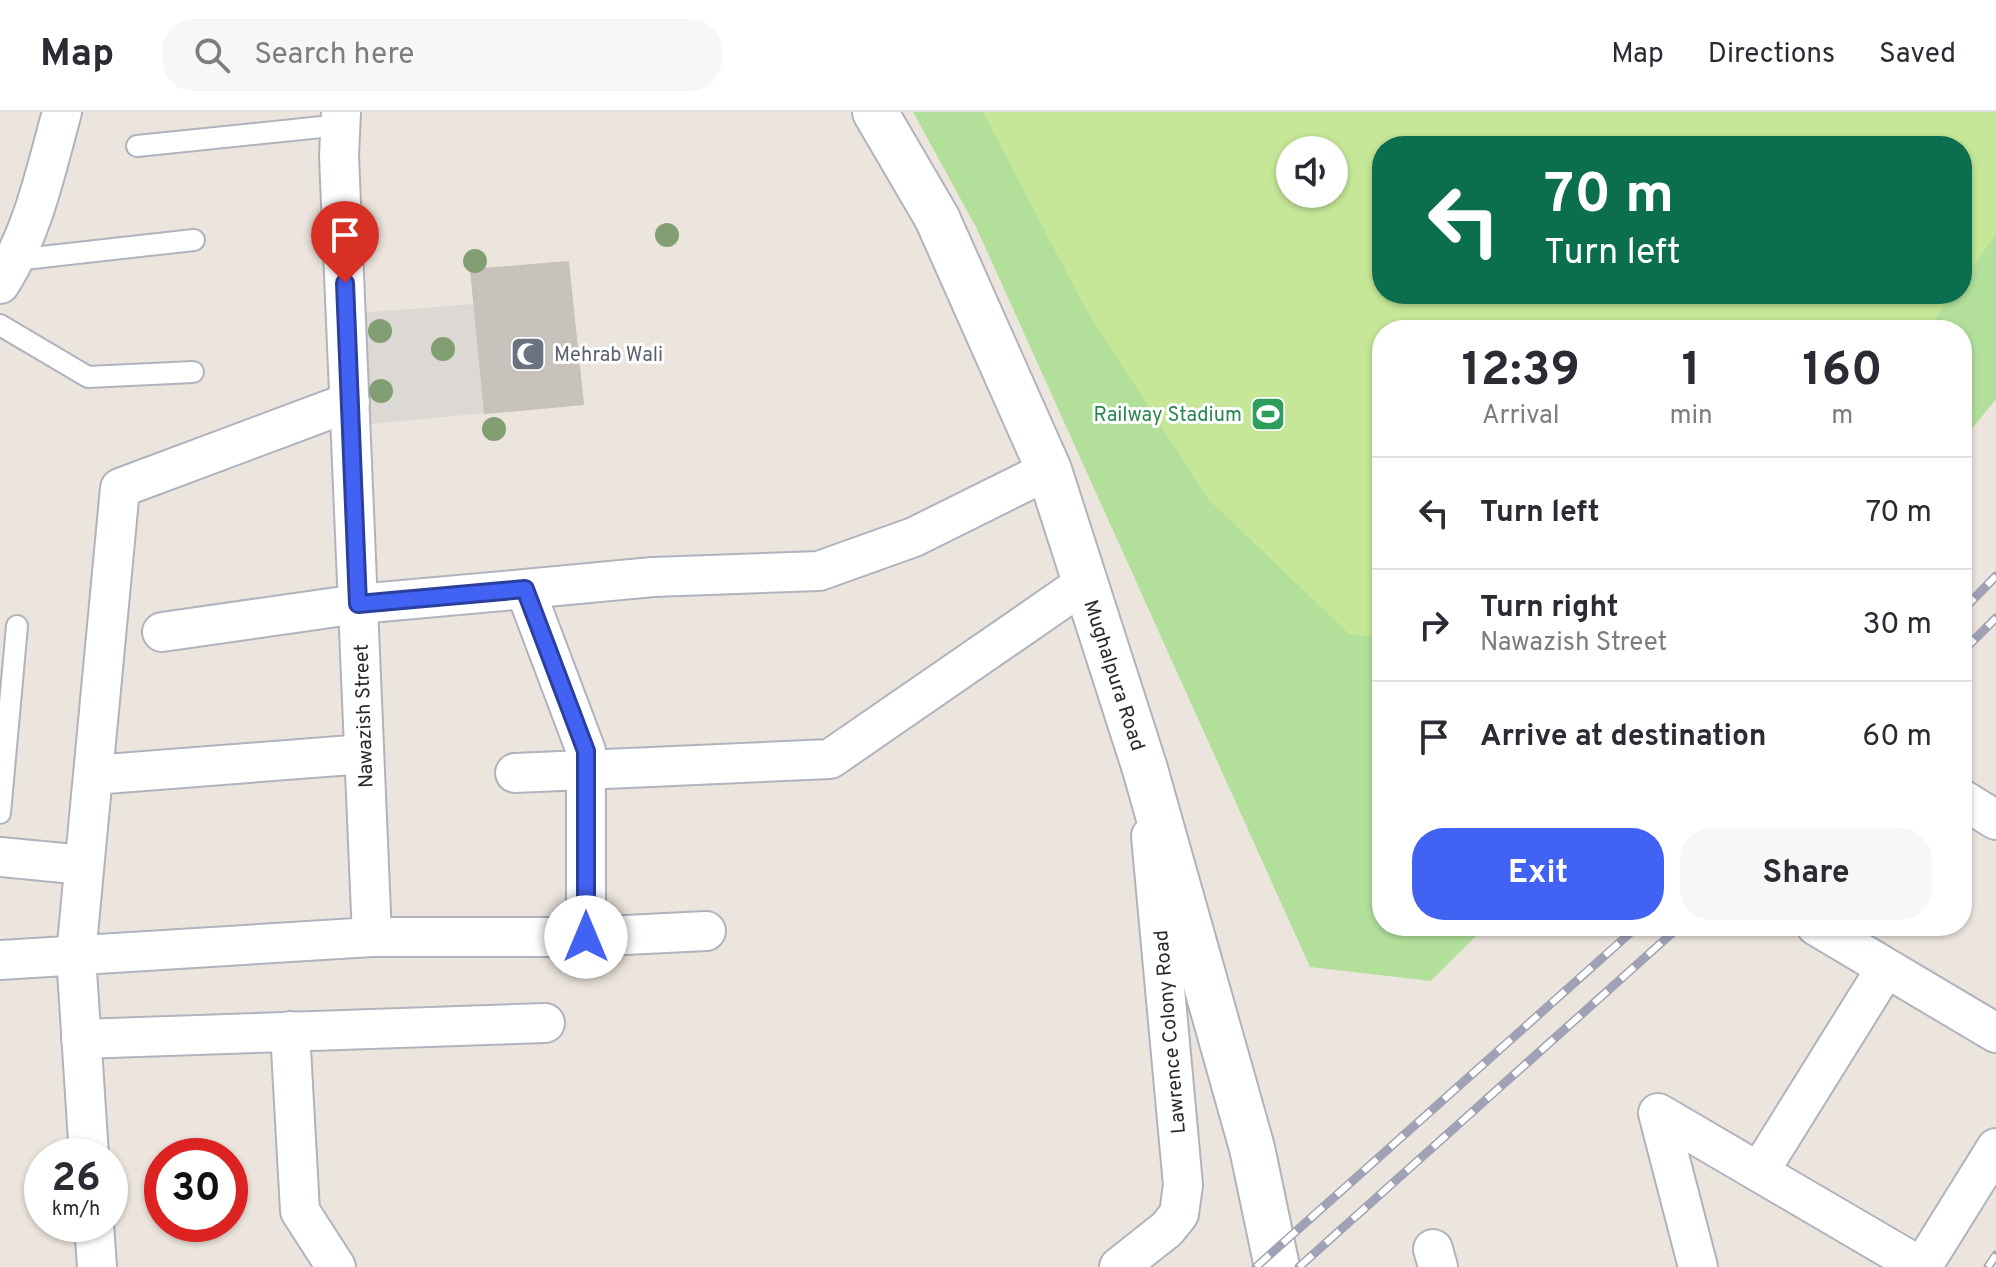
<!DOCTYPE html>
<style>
:root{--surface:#fff;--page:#f7f7f7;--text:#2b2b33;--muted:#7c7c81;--line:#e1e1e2;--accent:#4262f3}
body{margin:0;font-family:Overpass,sans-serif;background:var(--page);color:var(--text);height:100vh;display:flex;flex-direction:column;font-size:30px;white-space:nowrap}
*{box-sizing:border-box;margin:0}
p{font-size:26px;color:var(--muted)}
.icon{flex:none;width:44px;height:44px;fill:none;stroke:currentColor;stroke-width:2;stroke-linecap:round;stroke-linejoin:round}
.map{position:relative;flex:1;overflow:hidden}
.panel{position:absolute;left:1372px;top:208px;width:600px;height:616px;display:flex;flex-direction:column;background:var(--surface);border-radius:32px;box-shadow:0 2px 6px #0004}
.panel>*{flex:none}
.hud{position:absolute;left:1372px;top:24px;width:600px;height:168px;border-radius:32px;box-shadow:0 2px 6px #0004;background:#0b6e4f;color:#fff;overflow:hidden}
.tools{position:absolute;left:1276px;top:24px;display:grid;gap:16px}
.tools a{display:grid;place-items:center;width:72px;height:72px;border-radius:50%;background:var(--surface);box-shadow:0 2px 6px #0004;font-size:40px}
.speed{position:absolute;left:24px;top:1026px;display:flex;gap:16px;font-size:40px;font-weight:700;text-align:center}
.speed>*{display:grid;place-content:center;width:104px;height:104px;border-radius:50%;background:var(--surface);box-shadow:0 2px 6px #0004;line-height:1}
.speed small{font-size:20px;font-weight:400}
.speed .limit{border:12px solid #d22;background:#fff;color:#111}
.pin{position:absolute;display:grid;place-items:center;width:68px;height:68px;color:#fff;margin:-82px -34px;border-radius:50% 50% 50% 0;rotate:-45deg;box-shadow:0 0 8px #0007}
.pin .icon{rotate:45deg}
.me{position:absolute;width:88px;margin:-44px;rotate:0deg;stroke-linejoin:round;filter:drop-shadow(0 0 6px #0008)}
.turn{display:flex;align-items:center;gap:28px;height:168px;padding:0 40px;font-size:36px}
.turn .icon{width:104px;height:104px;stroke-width:2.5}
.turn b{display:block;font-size:56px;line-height:68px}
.eta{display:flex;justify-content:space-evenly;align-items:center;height:136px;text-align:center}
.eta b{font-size:48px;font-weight:700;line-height:56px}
.primary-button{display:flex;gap:16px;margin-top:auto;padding:16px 40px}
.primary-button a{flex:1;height:92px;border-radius:32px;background:var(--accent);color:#fff;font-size:32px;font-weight:700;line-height:92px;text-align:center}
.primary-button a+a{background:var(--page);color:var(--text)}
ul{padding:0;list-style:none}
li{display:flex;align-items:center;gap:24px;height:112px;padding:0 40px;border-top:2px solid var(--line)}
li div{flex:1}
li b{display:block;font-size:30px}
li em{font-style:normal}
header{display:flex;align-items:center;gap:48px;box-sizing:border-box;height:112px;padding:0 40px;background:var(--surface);border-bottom:2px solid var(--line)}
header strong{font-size:38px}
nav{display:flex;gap:44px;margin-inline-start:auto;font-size:28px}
.search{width:560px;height:72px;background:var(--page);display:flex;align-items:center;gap:20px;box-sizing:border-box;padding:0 28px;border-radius:32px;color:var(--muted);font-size:30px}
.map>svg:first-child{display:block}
</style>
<header>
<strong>Map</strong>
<div class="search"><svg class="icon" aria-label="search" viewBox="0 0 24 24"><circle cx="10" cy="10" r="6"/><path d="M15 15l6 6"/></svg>Search here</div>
<nav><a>Map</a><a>Directions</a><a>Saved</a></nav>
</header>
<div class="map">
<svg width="1996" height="1155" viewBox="0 0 1996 1155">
<rect width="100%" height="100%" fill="#ece5dd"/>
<!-- park -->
<path fill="#b2e09b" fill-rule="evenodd" d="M913,0H1996V287L1962,329V218H1382V814H1486L1431,869L1310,855L977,117ZM1382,34H1962V182H1382ZM1290,38H1334V82H1290Z"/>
<!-- pitch -->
<path fill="#c5e797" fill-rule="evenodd" d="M983,0H1996V122L1962,170V34H1382V182H1953L1927,218H1382V526L1349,522L1208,387L1085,196ZM1290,38H1334V82H1290Z"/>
<!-- plaza -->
<path fill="#dcd8d3" d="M474,192L485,301L351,314L346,202Z"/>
<!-- building -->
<path fill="#c7c2bc" stroke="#c7c1b6" stroke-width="2" d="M568,150L583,292L485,301L471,158Z"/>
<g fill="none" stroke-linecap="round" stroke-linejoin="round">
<!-- lane casing -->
<g stroke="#b0b3bd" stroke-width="24">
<path id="lane" d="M137,34L341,13
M15,148L194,128
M0,213L88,265L193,260
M0,701L17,514"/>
</g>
<!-- street casing -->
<g stroke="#b0b3bd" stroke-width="42">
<path id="street" d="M341,0L339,44L372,825
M0,172C33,121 46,58 62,0
M525,477L586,639V825L706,819
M162,520L358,492L525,477L653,465L819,459L914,425L1049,358
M515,661L830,647L1085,471
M93,663L364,642
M1962,687L1996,708
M0,745L84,753
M1816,814L1996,921
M0,848L372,825H586
M290,919L300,1099L336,1155
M81,927L545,911
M1658,1001L1921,1155
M1658,1001L1698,1155
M89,1044L76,843L120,376L350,290
M1759,1060L1886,856
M94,1112L97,1155
M1433,1137L1438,1155
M1119,1155L1167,1117L1179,1102L1183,1073L1151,724
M1922,1155L1996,1036"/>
</g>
<!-- secondary casing -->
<g stroke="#b0b3bd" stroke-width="48">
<path id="secondary" d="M875,0L937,106L1049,358L1145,657L1252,1036L1277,1155"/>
</g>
<!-- lane -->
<use href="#lane" stroke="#fff" stroke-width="20"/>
<!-- street -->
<use href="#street" stroke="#fff" stroke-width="38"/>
<!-- secondary -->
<use href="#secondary" stroke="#fff" stroke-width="44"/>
<!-- rail casing -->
<g stroke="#9fa2b4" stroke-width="9">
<path id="rail" d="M1962,499L1996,464
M1962,540L1996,506
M1256,1155L1638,814
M1299,1155L1680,814
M1988,1155L1996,1143"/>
</g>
<!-- rail -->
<use href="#rail" stroke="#fff" stroke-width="6" stroke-dasharray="18" stroke-linecap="butt"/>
</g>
<!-- trees -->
<g fill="#829f73">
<circle cx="667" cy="123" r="12"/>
<circle cx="475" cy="149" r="12"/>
<circle cx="380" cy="219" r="12"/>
<circle cx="443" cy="237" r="12"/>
<circle cx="381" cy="279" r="12"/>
<circle cx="494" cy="317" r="12"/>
</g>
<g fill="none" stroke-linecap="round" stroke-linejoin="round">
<!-- route casing -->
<g stroke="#2b409e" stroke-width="20">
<path id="route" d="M345,171L358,492L525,477L586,639V825"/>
</g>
<!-- route -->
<use href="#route" stroke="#4262f3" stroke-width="14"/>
</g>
<!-- icons -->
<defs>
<g id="mosque-square" transform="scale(1.8)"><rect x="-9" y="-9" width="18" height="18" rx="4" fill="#6b7280" stroke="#fff"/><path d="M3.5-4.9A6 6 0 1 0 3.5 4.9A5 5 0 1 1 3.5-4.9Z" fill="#fff"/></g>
<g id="stadium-square" transform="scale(1.8)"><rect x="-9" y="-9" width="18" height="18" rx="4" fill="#2e9e5b" stroke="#fff"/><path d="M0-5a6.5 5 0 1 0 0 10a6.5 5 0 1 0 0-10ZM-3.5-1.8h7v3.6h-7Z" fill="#fff"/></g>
</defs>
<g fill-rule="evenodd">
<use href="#mosque-square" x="528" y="242"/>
<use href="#stadium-square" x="1268" y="302"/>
</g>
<g text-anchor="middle" stroke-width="6" stroke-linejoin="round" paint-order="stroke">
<!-- worship labels -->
<g font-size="20" fill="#5b616d" stroke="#fff" text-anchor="start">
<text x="554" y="249">Mehrab Wali</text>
</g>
<!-- leisure labels -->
<g font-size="20" fill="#27864d" stroke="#fff" text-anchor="end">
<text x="1242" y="309">Railway Stadium</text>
</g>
<!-- street labels -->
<g font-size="20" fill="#2a2a2a" stroke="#fff">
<text transform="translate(1115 563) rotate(72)" y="7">Mughalpura Road</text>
<text transform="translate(363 604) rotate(-92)" y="7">Nawazish Street</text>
<text transform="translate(1169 920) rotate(-95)" y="7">Lawrence Colony Road</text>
</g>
</g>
</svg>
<div class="tools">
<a><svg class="icon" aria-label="sound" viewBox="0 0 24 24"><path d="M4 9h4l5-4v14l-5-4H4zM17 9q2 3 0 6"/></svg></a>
</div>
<div class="speed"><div>26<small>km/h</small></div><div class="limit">30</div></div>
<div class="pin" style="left:345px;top:171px;background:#d93025"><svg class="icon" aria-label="arrive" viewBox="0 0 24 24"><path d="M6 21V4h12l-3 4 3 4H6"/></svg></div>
<svg class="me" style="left:586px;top:825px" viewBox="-20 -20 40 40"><circle r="19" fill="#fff"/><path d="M0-13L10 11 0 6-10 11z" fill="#4262f3"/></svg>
<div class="hud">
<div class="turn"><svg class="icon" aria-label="left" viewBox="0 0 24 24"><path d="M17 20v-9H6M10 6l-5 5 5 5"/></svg><div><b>70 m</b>Turn left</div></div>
</div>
<section class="panel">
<div class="eta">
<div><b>12:39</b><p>Arrival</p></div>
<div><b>1</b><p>min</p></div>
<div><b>160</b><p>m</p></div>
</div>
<ul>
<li><svg class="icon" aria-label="left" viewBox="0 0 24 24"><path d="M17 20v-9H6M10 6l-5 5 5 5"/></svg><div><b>Turn left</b></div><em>70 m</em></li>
<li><svg class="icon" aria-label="right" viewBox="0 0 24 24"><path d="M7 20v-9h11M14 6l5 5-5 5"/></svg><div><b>Turn right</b><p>Nawazish Street</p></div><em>30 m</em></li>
<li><svg class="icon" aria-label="arrive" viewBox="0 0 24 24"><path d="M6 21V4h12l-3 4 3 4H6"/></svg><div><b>Arrive at destination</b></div><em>60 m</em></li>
</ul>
<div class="primary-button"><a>Exit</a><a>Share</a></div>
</section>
</div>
